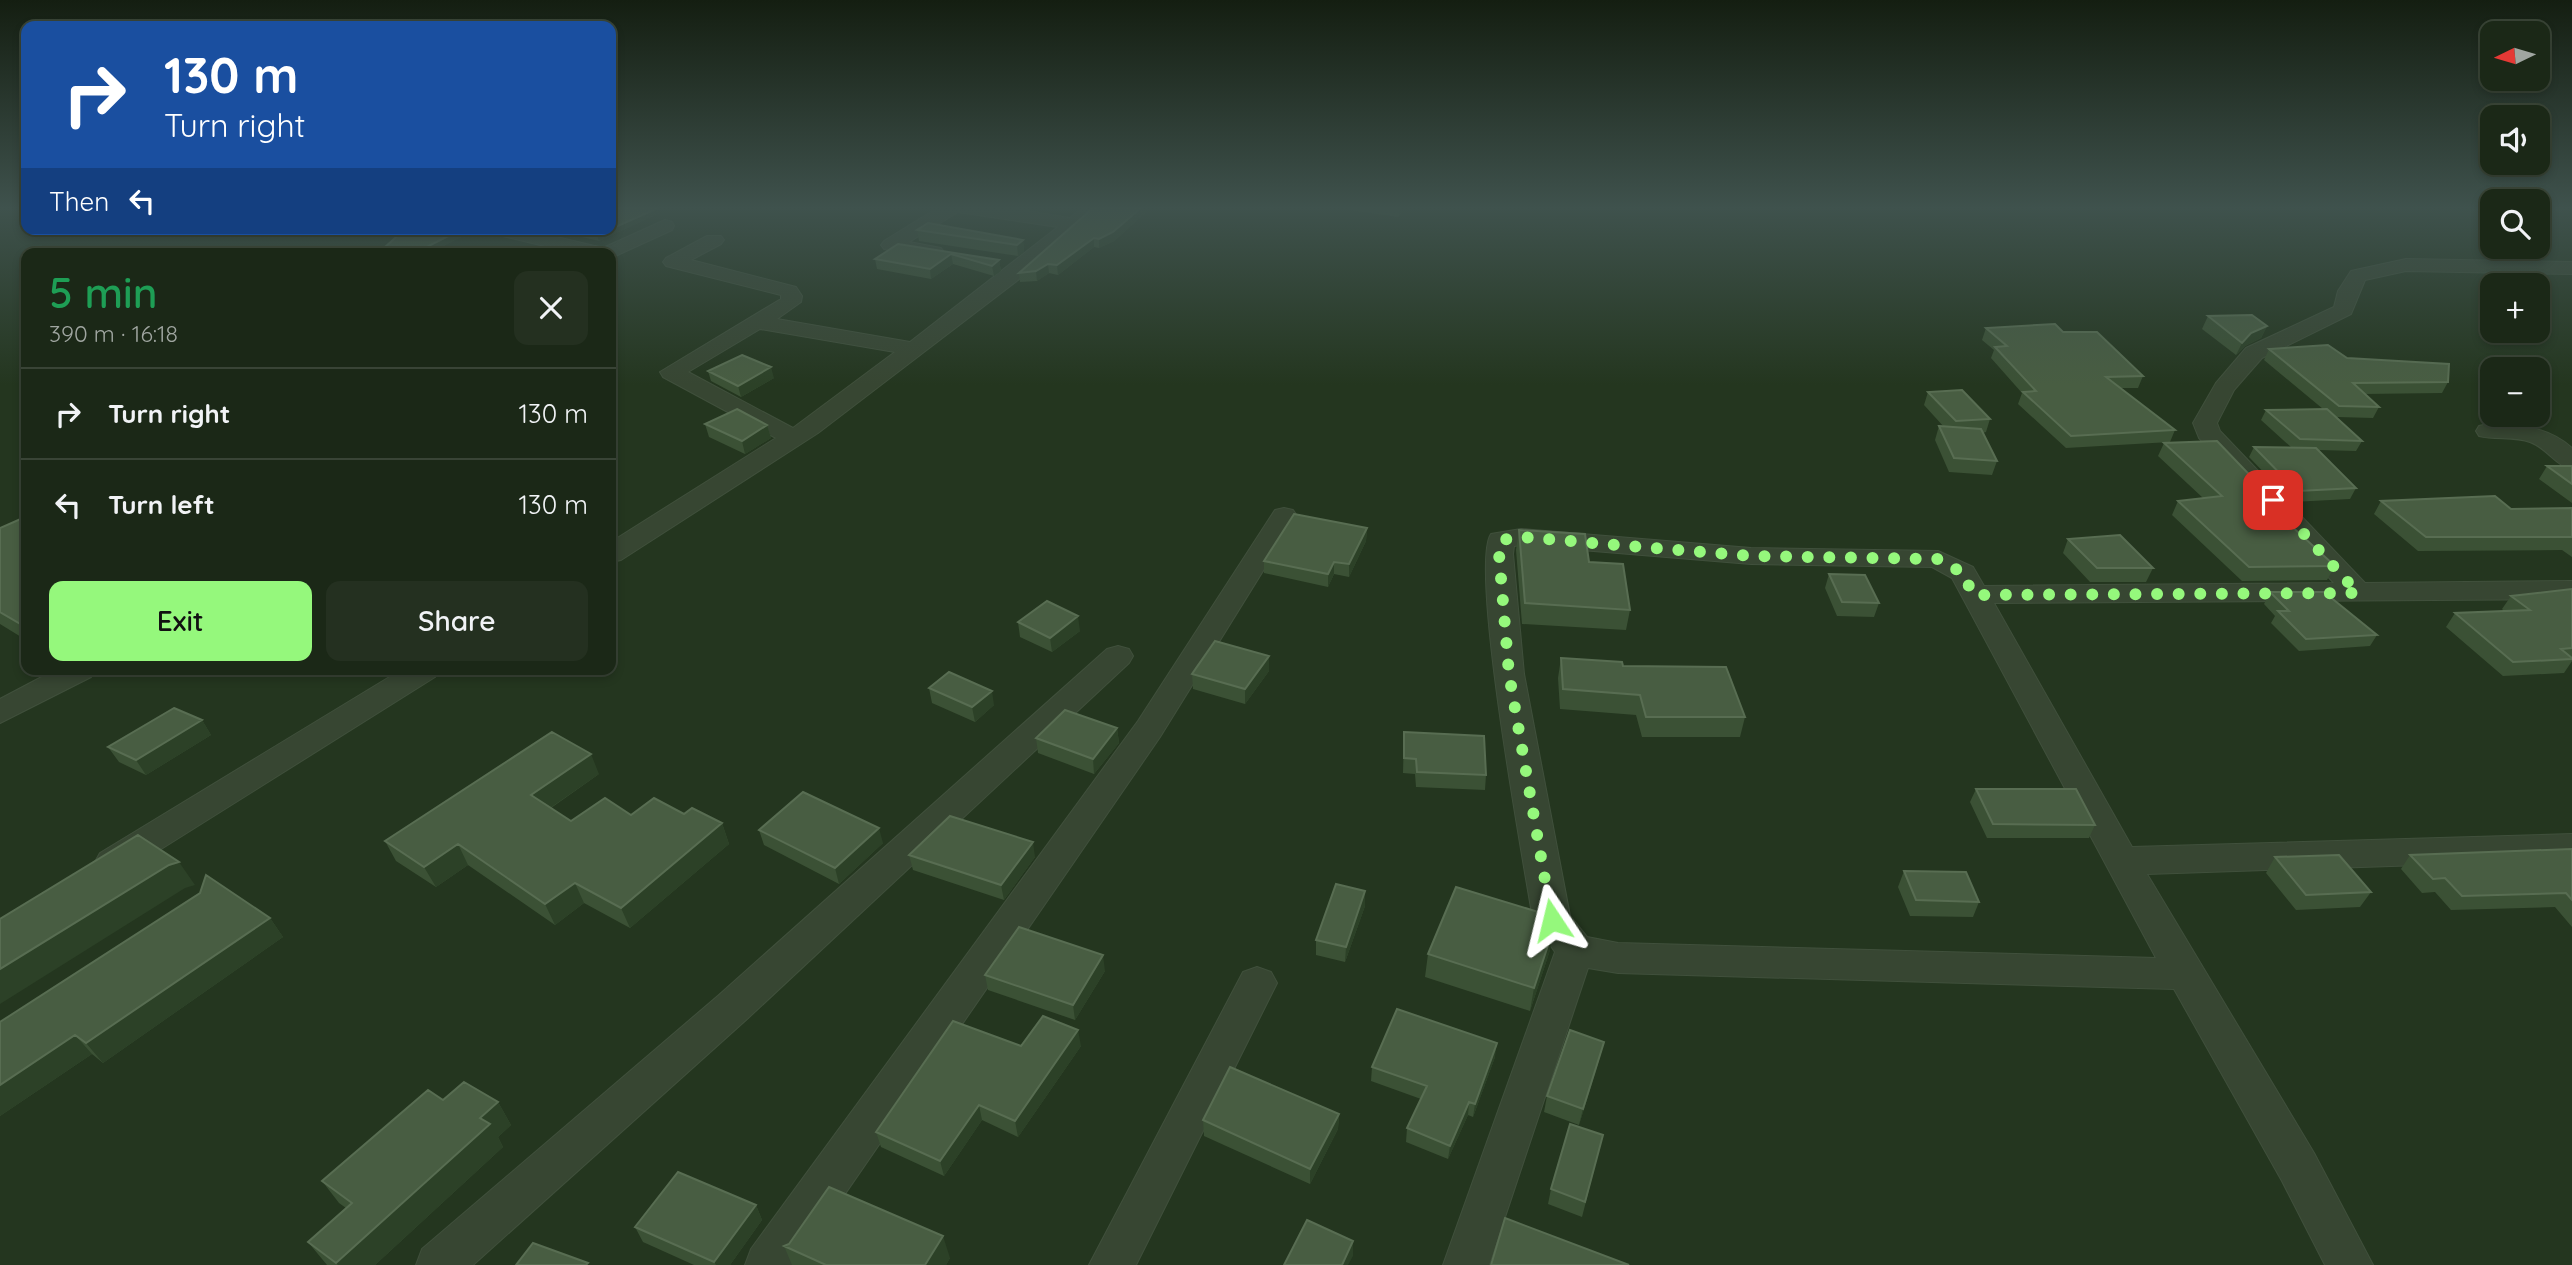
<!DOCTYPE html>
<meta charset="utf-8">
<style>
:root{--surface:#1b2817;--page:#243020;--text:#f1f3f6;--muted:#a0a6a1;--line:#394436;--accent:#95f87c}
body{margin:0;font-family:Quicksand,sans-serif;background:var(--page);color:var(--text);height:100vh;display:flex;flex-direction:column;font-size:26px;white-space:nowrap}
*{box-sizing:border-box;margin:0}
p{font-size:23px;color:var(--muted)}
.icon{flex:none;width:38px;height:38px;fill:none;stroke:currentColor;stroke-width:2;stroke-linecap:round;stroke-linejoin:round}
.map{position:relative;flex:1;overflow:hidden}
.drawer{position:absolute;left:21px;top:248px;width:595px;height:427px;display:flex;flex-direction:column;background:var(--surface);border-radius:14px;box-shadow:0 4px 10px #0003,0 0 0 2px var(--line)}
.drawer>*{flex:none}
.banner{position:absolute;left:21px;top:21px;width:595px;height:214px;border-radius:14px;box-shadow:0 4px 10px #0003,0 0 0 2px var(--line);background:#1a4fa0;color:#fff;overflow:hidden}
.needle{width:46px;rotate:265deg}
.controls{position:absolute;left:2480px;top:21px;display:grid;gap:14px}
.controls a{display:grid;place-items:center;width:70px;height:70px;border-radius:14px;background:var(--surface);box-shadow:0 4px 10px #0003,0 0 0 2px var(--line);font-size:35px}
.pin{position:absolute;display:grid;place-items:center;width:60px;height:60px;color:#fff;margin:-30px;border-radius:14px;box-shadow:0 4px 10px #0006}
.me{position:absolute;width:77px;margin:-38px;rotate:350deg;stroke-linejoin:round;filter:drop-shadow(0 0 5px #0008)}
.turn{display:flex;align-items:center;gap:24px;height:147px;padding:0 28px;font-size:32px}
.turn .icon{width:91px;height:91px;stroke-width:2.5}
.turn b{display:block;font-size:49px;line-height:60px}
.then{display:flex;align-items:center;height:66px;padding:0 28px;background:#0003;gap:14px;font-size:26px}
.round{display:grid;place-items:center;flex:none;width:74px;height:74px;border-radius:14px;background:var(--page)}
.summary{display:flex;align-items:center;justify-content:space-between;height:119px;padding:0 28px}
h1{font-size:42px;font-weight:600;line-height:52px;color:#1e9e55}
.action{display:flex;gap:14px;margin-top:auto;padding:14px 28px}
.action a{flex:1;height:80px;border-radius:14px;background:var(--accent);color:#111;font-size:28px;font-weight:600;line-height:80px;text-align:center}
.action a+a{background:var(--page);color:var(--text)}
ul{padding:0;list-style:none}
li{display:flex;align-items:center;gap:21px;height:91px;padding:0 28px;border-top:2px solid var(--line)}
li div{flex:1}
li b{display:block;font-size:26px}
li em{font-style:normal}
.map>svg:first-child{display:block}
</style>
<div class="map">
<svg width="2572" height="1265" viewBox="0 0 2572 1265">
<rect width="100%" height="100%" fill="#24361f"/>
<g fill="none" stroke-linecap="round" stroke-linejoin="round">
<!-- minor casing -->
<g stroke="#40503c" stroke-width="2">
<path id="minor" d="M939,207H1002L1070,218L1082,207H1103L1018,280L818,433L621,560L611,562V542L776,438L663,377L660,372L781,299V295L666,266L663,262L666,258L707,236H721L724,240L721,244L691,260L796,287L802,296L801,302L777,319L910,342L1058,227L958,212L909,242L941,248L944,252L941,256L934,258L884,249L881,245L884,241ZM760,329L895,352L793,428L688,372Z
M665,220L672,222L674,226L672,230L611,258V254H578L490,233L488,229H523L603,248Z
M2406,259L2572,262V274L2406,271L2365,280L2351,314L2262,358L2234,390L2217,423L2220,431L2365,583L2572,581V599L1994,603L2132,847L2572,834V860L2147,874L2314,1153L2373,1265H2325L2282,1181L2174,989L1618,973L1588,968L1489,1265H1443L1555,952L1533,920C1524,864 1469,567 1491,534L1521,529L1751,548L1938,551L1973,567L1984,586L2334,583L2199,438L2193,423L2216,383L2246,348L2334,307L2338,291L2351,271ZM1521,545L1751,564L1932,567L1952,578L2156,958L1618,943L1587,937L1570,916L1524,674L1513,554L1514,546Z
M2488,424C2520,425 2547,426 2572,448V470C2555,465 2547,448 2530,442C2514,436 2496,440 2479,436L2476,431L2479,426Z
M1284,508L1293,510L1297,516L1160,737L796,1265H745L751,1249L1138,721L1275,510Z
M1118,646L1129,649L1133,656L1129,663L747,1019L473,1265H416L422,1249L719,995L1107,649Z
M55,670H95L91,677L0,723V699Z
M401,670H439L435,677L126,871L113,875L100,871L95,862L100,853Z
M1257,967L1271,972L1277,983L1136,1265H1089L1243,972Z"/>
</g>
<!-- minor -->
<use href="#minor" fill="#374632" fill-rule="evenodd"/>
</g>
<!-- wall -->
<path fill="#3b5135" d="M1094,207H1152L1114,241L1099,248L1094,247L1058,275L1049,273L1037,281L1020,282L1019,273Z
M1346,207H1404L1399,217L1348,210V208Z
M660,213L599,241L557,231L556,229H611Z
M463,229L465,235L427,254H386L384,248Z
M917,230L1023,240L1024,252L1018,256L919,241Z
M898,244L999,260L1001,271L994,276L953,264L931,279L877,269L875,259Z
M2208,316L2267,326L2261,338L2245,346L2236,355L2202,329Z
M1986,328L2063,332L2143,376L2138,388H2121L2175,430L2170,442L2066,448L2018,404L2022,393L1991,358L1994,350L1982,340Z
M2269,349L2347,358L2448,382L2442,393L2364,394L2379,407L2373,418L2337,417L2362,441L2356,451L2319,450L2356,488L2350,499L2292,502L2249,457L2254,447L2292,448L2261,420L2266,410L2323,409L2264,360Z
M708,371L774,378L741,397L711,381Z
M1928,392L1990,419L1986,432L1983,433L1997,461L1992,475L1949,472L1935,440L1939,426L1944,427L1924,405Z
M705,424L767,425L771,438L745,454L709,437Z
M2164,443L2264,490L2260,497L2335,566L2327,580L2242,581L2172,515L2178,501L2203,498L2158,456Z
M2547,466H2572V503L2539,479Z
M2381,501L2511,509L2572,508V557L2562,550L2418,551L2374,514Z
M26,520V640L0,624V528Z
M1367,528L1366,541L1349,577L1334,574L1328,587L1264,573V561Z
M1519,530L1589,562L1630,610L1626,630L1522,624L1516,550Z
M2068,539L2153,568L2146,582H2090L2063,553Z
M1829,574L1879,603L1874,617L1837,616L1825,588Z
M2572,589V661L2564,673L2503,676L2446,627L2455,613L2504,611L2502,609L2511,596Z
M2270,592L2377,635L2370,646L2299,651L2271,623L2275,616L2264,604Z
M1018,622L1080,631L1052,652L1020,637Z
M1561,658L1623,666L1745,717L1740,737H1642L1636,715L1560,709L1558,678Z
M1269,671L1245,704L1193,689L1192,674Z
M929,688L994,705L975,722L932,703Z
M202,720L211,735L146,775L119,762L108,747Z
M1117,728L1119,743L1094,774L1038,753L1036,738Z
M1404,732L1486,775L1485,790L1416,787L1415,774L1403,773Z
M599,774L551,808L571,821L631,815L684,814L722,823L729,844L630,928L584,903L555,925L468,865L436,887L396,861L385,841Z
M1976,789L2095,825L2089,838H1987L1970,802Z
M759,830L883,843L839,884L764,845Z
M2572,849V927L2555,907L2451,910L2435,892L2422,893L2401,869L2410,855Z
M909,855L1035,857L1004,900L913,870Z
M2275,857L2371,892L2360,907L2296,910L2266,873Z
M1904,871L1979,902L1973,917L1910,916L1898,887Z
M1365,891V906L1345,962L1316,955V940Z
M270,918L283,937L103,1063L92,1054L0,1116V1022Z
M1550,950L1530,1011L1425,977L1428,954Z
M1105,971L1075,1020L988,990L985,975Z
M1604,1042L1600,1057L1579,1125L1544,1112L1547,1096Z
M1021,1046H1081L1018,1137L982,1120L944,1176L881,1147L876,1132Z
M1495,1057L1473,1117L1468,1115L1448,1159L1406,1142L1407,1128L1421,1099L1371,1081L1372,1067Z
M443,1100L498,1102L511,1125L498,1137L503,1147L375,1265H327L308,1242L346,1208L339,1203L322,1181Z
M1339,1114L1338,1129L1310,1184L1204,1136L1203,1120Z
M1603,1135L1582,1217L1548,1204L1551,1189Z
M756,1205L762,1220L730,1265H694L643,1242L635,1227Z
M789,1244L950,1258L946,1265H792L784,1246Z"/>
<!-- shaded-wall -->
<path fill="#2c4127" d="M1142,207H1152L1114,241L1099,248V239Z
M1399,207H1404L1399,217Z
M658,208L660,213L599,241L597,235Z
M463,229L465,235L427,254H413Z
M1094,238V247L1058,275L1057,265Z
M1023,240L1024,252L1018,256L1017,245Z
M951,254L953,264L931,279L930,269Z
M999,260L1001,271L994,276L992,266Z
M1048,264L1049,273L1037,281L1036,271Z
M2267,326L2261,338L2245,346L2236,355L2242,343L2251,333Z
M771,367L774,378L741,397L738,386Z
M767,425L771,438L745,454L742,441Z
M1367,528L1366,541L1349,577V564Z
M1334,562V574L1328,587V574Z
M1078,616L1080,631L1052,652L1050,638Z
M1269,656V671L1245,704V689Z
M992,691L994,705L975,722L972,707Z
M202,720L211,735L146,775L136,760Z
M1117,728L1119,743L1094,774L1093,759Z
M591,754L599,774L540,815L531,795Z
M722,823L729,844L630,928L621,908Z
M879,828L883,843L839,884L835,868Z
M1033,842L1035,857L1004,900L1001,885Z
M458,844L468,865L436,887L424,867Z
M179,862L195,885L185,888L0,1004V969L169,865Z
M575,883L584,903L555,925L545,904Z
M1365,891V906L1345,962L1346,947Z
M270,918L283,937L103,1063L86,1043Z
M1554,927L1550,950L1530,1011L1534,988Z
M1103,955L1105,971L1075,1020L1073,1005Z
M1078,1030L1081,1046L1018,1137L1015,1121Z
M75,1035L92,1054L0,1116V1085Z
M1604,1042L1600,1057L1579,1125L1583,1109Z
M1497,1043L1495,1057L1473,1117L1475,1104Z
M498,1102L511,1125L498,1137L503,1147L375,1265H338L336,1263L480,1118Z
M1469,1102L1468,1115L1448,1159L1450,1146Z
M979,1105L982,1120L944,1176L940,1161Z
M1339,1114L1338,1129L1310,1184V1169Z
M756,1205L762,1220L730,1265H716L714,1262Z
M943,1236L950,1258L946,1265H925Z
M1353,1241V1256L1348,1265H1342Z"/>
<!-- building -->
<path fill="#485d42" stroke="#586d52" stroke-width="2" d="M611,207H658V208L611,229Z
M1094,207H1142L1113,232L1099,239L1094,238L1057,265L1048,264L1036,271L1019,273Z
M928,223L1023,240L1017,245L917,230Z
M462,229L413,254L384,248L404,230Z
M572,229H610L597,235Z
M898,244L999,260L992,266L951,254L930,269L875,259Z
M2252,315L2267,326L2251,333L2242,343L2208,316Z
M2055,324L2063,332H2097L2143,376L2106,377L2175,430L2071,436L2023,392L2036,391L1995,347L2007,346L1986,328Z
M2328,345L2347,358L2449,364L2448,382L2353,383L2379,407L2339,406L2269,349Z
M742,355L771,367L738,386L708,371Z
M1962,390L1990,419L1956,421L1928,392Z
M737,409L767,425L742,441L705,424Z
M2327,409L2362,441L2300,439L2266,410Z
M1939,426L1981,429L1997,461L1954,458Z
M2217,441L2264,490L2253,491L2335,566L2249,567L2178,501L2222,496L2164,443Z
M2254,447L2316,448L2356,488L2297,491Z
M2547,466H2572V484Z
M2495,496L2511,509L2572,508V537H2426L2381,501Z
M1294,514L1367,528L1349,564L1334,562L1328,574L1264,561Z
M23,518L26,520V625L24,626L0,612V528Z
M1519,530L1585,534L1589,562L1623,564L1630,610L1525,603Z
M2120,535L2153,568H2097L2068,539Z
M1829,574L1865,575L1879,603L1842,602Z
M2572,589V648L2561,649L2572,658V659L2513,662L2455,613L2530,610L2511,596Z
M2270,592H2324L2377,635L2306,639L2278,611H2289Z
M1047,601L1078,616L1050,638L1018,622Z
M1215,641L1269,656L1245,689L1192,674Z
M1561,658L1622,662L1623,666L1726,667L1745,717H1646L1640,695L1563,689Z
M949,672L992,691L972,707L929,688Z
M174,708L202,720L136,760L108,747Z
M1065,710L1117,728L1093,759L1036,738Z
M552,732L591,754L531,795L571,821L605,798L631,815L654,798L684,814L692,808L722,823L621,908L575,883L545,904L458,844L424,867L385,841Z
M1404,732L1484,736L1486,775L1417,772L1416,759L1404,758Z
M1976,789H2076L2095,825L1993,824Z
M803,792L879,828L835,868L759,830Z
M950,816L1033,842L1001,885L909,855Z
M138,835L179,862L169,865L0,969V919Z
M2572,849V900L2566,893L2462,896L2445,878L2433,879L2410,855Z
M2339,855L2371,892L2306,895L2275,857Z
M1904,871L1966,872L1979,902L1916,900Z
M206,875L270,918L86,1043L75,1035L0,1085V1022L200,893Z
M1336,884L1365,891L1346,947L1316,940Z
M1456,887L1545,914L1554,927L1534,988L1428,954Z
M1019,927L1103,955L1073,1005L985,975Z
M1397,1009L1497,1043L1475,1104L1469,1102L1450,1146L1407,1128L1427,1086L1372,1067Z
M1043,1016L1078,1030L1015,1121L979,1105L940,1161L876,1132L953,1021L1021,1046Z
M1570,1030L1604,1042L1583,1109L1547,1096Z
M1230,1067L1339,1114L1310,1169L1203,1120Z
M464,1082L498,1102L480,1118L490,1124L336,1263L308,1242L352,1203L322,1181L428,1090L443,1100Z
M1570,1124L1603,1135L1585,1202L1551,1189Z
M678,1172L756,1205L714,1262L635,1227Z
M829,1187L943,1236L925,1265H826L784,1246L789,1244Z
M1505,1218L1629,1265H1491Z
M1307,1220L1353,1241L1342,1265H1284Z
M533,1243L588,1263L586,1265H516Z"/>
<!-- sky -->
<linearGradient id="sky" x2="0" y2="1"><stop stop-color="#141e11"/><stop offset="0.54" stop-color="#3f524d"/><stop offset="1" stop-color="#3f524d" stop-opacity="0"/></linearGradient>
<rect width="2572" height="385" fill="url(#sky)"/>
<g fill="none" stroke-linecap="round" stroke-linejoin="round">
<!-- route -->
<path stroke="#95f87c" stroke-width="12" stroke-dasharray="0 21.6" d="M1552,920L1509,674L1499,554L1502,540L1521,537L1751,556L1938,559L1963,573L1973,595L2358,593L2273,500"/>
</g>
</svg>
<div class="controls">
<a><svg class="needle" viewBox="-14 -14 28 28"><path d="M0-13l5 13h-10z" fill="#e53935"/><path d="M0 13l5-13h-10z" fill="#a0a6a1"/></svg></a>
<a><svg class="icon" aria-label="sound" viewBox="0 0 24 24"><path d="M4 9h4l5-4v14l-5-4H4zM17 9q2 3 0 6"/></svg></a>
<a><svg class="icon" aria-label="search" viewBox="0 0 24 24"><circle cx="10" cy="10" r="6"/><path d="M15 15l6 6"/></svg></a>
<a>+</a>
<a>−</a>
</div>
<div class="pin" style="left:2273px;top:500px;background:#d93025"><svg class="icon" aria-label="arrive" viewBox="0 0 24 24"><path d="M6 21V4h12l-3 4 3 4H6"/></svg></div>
<svg class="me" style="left:1552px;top:920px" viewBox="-20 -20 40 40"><path d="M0-17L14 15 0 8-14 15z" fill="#95f87c" stroke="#fff" stroke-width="4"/></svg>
<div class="banner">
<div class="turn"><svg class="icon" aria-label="right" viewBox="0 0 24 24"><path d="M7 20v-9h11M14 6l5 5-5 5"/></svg><div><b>130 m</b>Turn right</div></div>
<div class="then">Then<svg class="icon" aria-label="left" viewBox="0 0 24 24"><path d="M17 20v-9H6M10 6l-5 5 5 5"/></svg></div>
</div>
<section class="drawer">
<div class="summary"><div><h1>5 min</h1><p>390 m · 16:18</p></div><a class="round"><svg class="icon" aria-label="close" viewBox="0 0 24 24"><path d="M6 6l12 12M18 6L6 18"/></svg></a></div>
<ul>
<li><svg class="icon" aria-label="right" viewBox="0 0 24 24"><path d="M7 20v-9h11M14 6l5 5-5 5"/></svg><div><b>Turn right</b></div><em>130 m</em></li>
<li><svg class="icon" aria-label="left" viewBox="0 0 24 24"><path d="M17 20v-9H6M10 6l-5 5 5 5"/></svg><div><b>Turn left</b></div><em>130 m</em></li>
</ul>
<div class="action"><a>Exit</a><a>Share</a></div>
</section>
</div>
